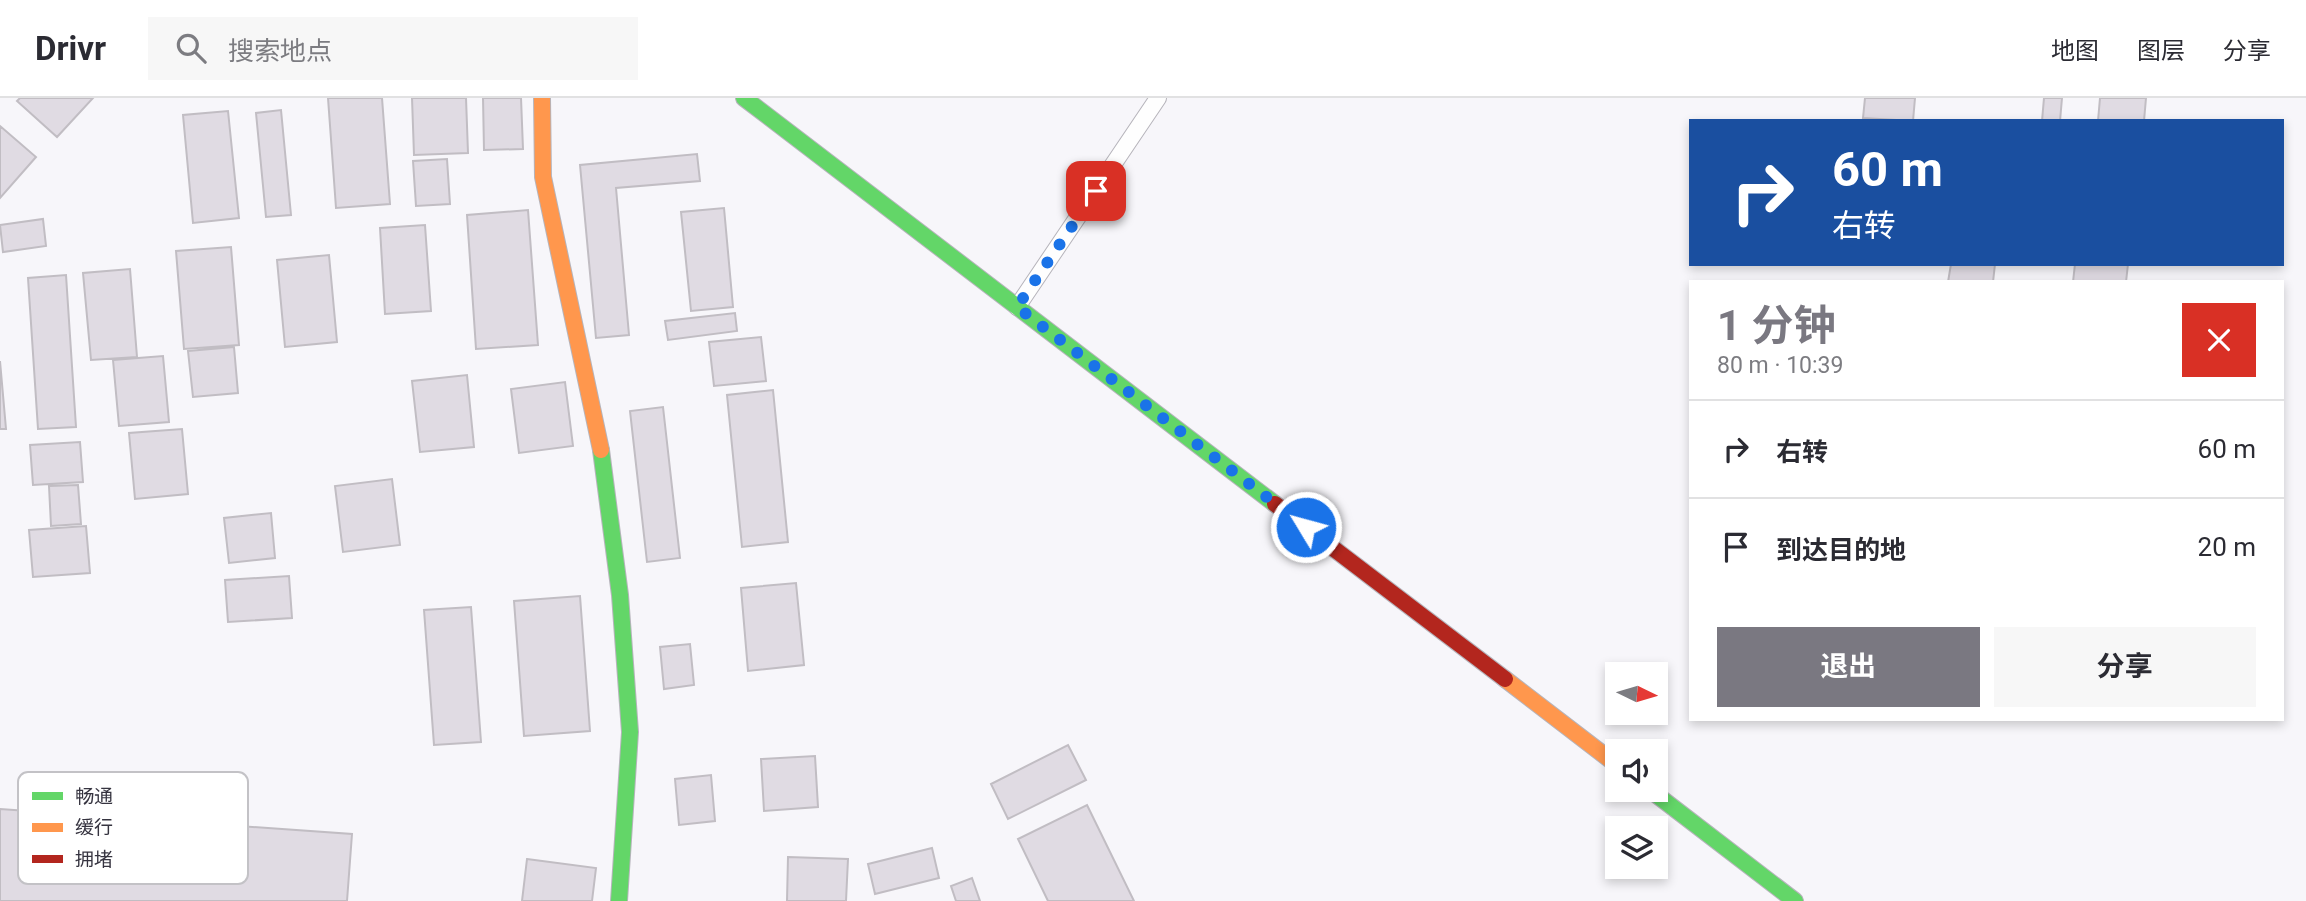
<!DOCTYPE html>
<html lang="zh">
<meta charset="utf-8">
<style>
:root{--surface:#fff;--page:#f7f7f7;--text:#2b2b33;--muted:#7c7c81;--line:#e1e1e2;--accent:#7a7881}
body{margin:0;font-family:Roboto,"Noto Sans SC",sans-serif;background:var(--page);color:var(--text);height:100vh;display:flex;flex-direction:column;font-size:26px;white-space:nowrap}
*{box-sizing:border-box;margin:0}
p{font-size:23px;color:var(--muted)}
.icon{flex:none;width:38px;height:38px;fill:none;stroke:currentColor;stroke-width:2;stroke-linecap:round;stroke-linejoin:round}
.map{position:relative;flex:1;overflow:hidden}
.panel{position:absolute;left:1689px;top:182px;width:595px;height:441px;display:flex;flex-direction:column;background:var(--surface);border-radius:0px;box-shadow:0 4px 10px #0003}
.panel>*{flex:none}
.hud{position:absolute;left:1689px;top:21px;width:595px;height:147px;border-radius:0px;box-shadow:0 4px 10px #0003;background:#1a4fa0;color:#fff;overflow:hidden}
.needle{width:46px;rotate:95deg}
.buttons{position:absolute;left:1605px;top:564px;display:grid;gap:14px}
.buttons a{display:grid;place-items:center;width:63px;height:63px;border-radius:0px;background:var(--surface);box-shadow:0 4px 10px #0003;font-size:35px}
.pin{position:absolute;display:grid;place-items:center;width:60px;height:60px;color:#fff;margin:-30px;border-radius:14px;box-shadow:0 4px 10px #0006}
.me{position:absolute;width:77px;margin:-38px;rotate:307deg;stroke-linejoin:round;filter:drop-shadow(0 0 5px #0008)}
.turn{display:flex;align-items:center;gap:24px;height:147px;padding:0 28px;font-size:32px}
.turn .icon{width:91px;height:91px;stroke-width:2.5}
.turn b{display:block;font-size:49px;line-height:60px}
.round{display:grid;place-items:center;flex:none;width:74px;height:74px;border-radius:0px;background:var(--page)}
.head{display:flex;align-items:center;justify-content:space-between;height:119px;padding:0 28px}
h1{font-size:42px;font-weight:700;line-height:52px;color:var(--accent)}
.button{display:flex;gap:14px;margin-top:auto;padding:14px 28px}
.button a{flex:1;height:80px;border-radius:0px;background:var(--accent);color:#fff;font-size:28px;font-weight:700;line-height:80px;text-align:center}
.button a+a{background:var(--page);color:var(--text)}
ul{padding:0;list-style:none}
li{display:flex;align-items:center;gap:21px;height:98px;padding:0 28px;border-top:2px solid var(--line)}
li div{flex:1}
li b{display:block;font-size:26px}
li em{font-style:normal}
header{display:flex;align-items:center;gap:42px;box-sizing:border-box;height:98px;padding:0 35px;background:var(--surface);border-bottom:2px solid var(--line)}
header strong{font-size:33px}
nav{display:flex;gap:38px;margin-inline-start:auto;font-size:24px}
.search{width:490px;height:63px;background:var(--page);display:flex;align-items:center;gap:18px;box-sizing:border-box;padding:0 24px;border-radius:0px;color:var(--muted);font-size:26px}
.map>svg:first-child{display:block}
</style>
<header>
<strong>Drivr</strong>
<div class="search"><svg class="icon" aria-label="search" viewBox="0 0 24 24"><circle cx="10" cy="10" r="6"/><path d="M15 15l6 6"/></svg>搜索地点</div>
<nav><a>地图</a><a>图层</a><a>分享</a></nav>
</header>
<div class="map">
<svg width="2306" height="803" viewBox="0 0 2306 803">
<rect width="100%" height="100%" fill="#f7f6fa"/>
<!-- building -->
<path fill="#e0dbe3" stroke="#c1bdc3" stroke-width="2" d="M20,0H93L57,39L17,3Z
M328,0H382L390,106L336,110Z
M412,0H466L468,55L414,57Z
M483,0H521L523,51L484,52Z
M1865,0H1915L1913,23L1863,20Z
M2044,0H2062L2060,23H2042Z
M2100,0H2146L2144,23H2098Z
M281,12L291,117L266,119L256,15Z
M228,13L239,120L193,125L183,17Z
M0,28L36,59L0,100Z
M697,56L700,83L616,90L629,237L596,240L580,67Z
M447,61L450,106L416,108L413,63Z
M724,110L733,209L691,213L681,114Z
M528,112L538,247L476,251L467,117Z
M43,121L46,148L3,154L0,127Z
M425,127L431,213L385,216L380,130Z
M231,149L239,247L184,251L176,153Z
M329,157L337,244L285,249L277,162Z
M1951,166H1995L1993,184H1948Z
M2075,166H2128L2126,184H2073Z
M130,171L137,259L91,262L83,175Z
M66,177L76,329L38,331L28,180Z
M735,215L737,233L668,242L665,223Z
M761,239L766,283L714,288L709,244Z
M234,249L238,295L193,299L188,253Z
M163,258L169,324L119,328L113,262Z
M0,263L6,331H0Z
M467,277L474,349L420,354L412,283Z
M565,284L573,348L519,355L511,291Z
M773,292L788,444L742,449L727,297Z
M663,309L680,460L647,464L630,313Z
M182,331L188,396L135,401L129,335Z
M80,344L83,384L33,387L30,347Z
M392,381L400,447L343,454L335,388Z
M78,387L81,426L51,428L49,388Z
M271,415L275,460L229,465L224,420Z
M86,428L90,475L33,479L29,432Z
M289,478L292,520L228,524L225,482Z
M796,485L804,567L748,573L741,490Z
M580,498L590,633L524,638L514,503Z
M471,509L481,644L434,647L424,512Z
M690,546L694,587L664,591L660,549Z
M1068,647L1086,682L1008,721L991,686Z
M815,658L818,709L764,713L761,661Z
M711,677L715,723L679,727L675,681Z
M1087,707L1134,803H1048L1018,741Z
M0,711L352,736L347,803H0Z
M932,750L939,780L875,796L868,766Z
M788,759L848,761L846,803H787Z
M527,761L596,770L592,803H522Z
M972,780L980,803H956L951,788Z"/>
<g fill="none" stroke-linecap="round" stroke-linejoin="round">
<!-- lane casing -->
<g stroke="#b6b4bb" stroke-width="18">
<path id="lane" d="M1017,209L1158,0"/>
</g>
<!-- fast casing -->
<g stroke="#b6b4bb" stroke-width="18">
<path id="fast" d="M744,0L1275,406
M601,352L620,497L630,634L619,803
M1649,691L1795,803"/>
</g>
<!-- slow casing -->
<g stroke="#b6b4bb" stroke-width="18">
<path id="slow" d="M542,0L543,79L601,352
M1505,581L1617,667"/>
</g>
<!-- jam casing -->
<g stroke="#b6b4bb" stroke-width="18">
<path id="jam" d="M1275,406L1505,581"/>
</g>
<!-- lane -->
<use href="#lane" stroke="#fefefe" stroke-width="16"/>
<!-- fast -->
<use href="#fast" stroke="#63d668" stroke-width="16"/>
<!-- slow -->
<use href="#slow" stroke="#ff974d" stroke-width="16"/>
<!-- jam -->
<use href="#jam" stroke="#b3261e" stroke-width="16"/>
</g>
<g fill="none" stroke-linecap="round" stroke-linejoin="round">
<!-- route -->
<path stroke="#1a73e8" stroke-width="12" stroke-dasharray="0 21.6" d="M1096,93L1017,209L1306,429"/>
</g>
<!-- legend -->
<rect x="18" y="674" width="230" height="112" rx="10" fill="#fff" stroke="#c3c2c6" stroke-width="2"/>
<rect x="32" y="694" width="31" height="8" fill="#63d668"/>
<rect x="32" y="725" width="31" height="9" fill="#ff974d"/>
<rect x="32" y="757" width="31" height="8" fill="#b3261e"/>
<g font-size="19" fill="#363440">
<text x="75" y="705">畅通</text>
<text x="75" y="736">缓行</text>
<text x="75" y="768">拥堵</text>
</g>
</svg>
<div class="buttons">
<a><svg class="needle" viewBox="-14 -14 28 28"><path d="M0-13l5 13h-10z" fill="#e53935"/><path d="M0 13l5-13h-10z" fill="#7c7c81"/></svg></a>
<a><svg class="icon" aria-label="sound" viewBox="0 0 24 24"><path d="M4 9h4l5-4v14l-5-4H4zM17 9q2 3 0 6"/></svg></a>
<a><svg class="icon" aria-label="layers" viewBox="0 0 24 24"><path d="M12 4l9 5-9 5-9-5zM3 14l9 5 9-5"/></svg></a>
</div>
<div class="pin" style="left:1096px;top:93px;background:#d93025"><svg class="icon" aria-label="arrive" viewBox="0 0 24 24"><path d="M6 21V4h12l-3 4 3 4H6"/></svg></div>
<svg class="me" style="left:1306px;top:429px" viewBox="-20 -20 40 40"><circle r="17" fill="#1a73e8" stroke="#fff" stroke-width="3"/><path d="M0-11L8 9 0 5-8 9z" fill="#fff"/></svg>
<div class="hud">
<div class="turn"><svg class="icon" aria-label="right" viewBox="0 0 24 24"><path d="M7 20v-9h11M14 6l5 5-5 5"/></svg><div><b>60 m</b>右转</div></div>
</div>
<section class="panel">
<div class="head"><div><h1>1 分钟</h1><p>80 m · 10:39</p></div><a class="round" style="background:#d93025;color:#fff"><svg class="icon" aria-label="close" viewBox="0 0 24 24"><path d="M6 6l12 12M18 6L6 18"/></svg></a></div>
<ul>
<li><svg class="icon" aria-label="right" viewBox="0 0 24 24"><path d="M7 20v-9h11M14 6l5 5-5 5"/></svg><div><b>右转</b></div><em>60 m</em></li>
<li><svg class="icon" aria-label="arrive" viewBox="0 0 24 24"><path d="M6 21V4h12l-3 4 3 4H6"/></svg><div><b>到达目的地</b></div><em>20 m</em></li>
</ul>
<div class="button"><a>退出</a><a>分享</a></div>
</section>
</div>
